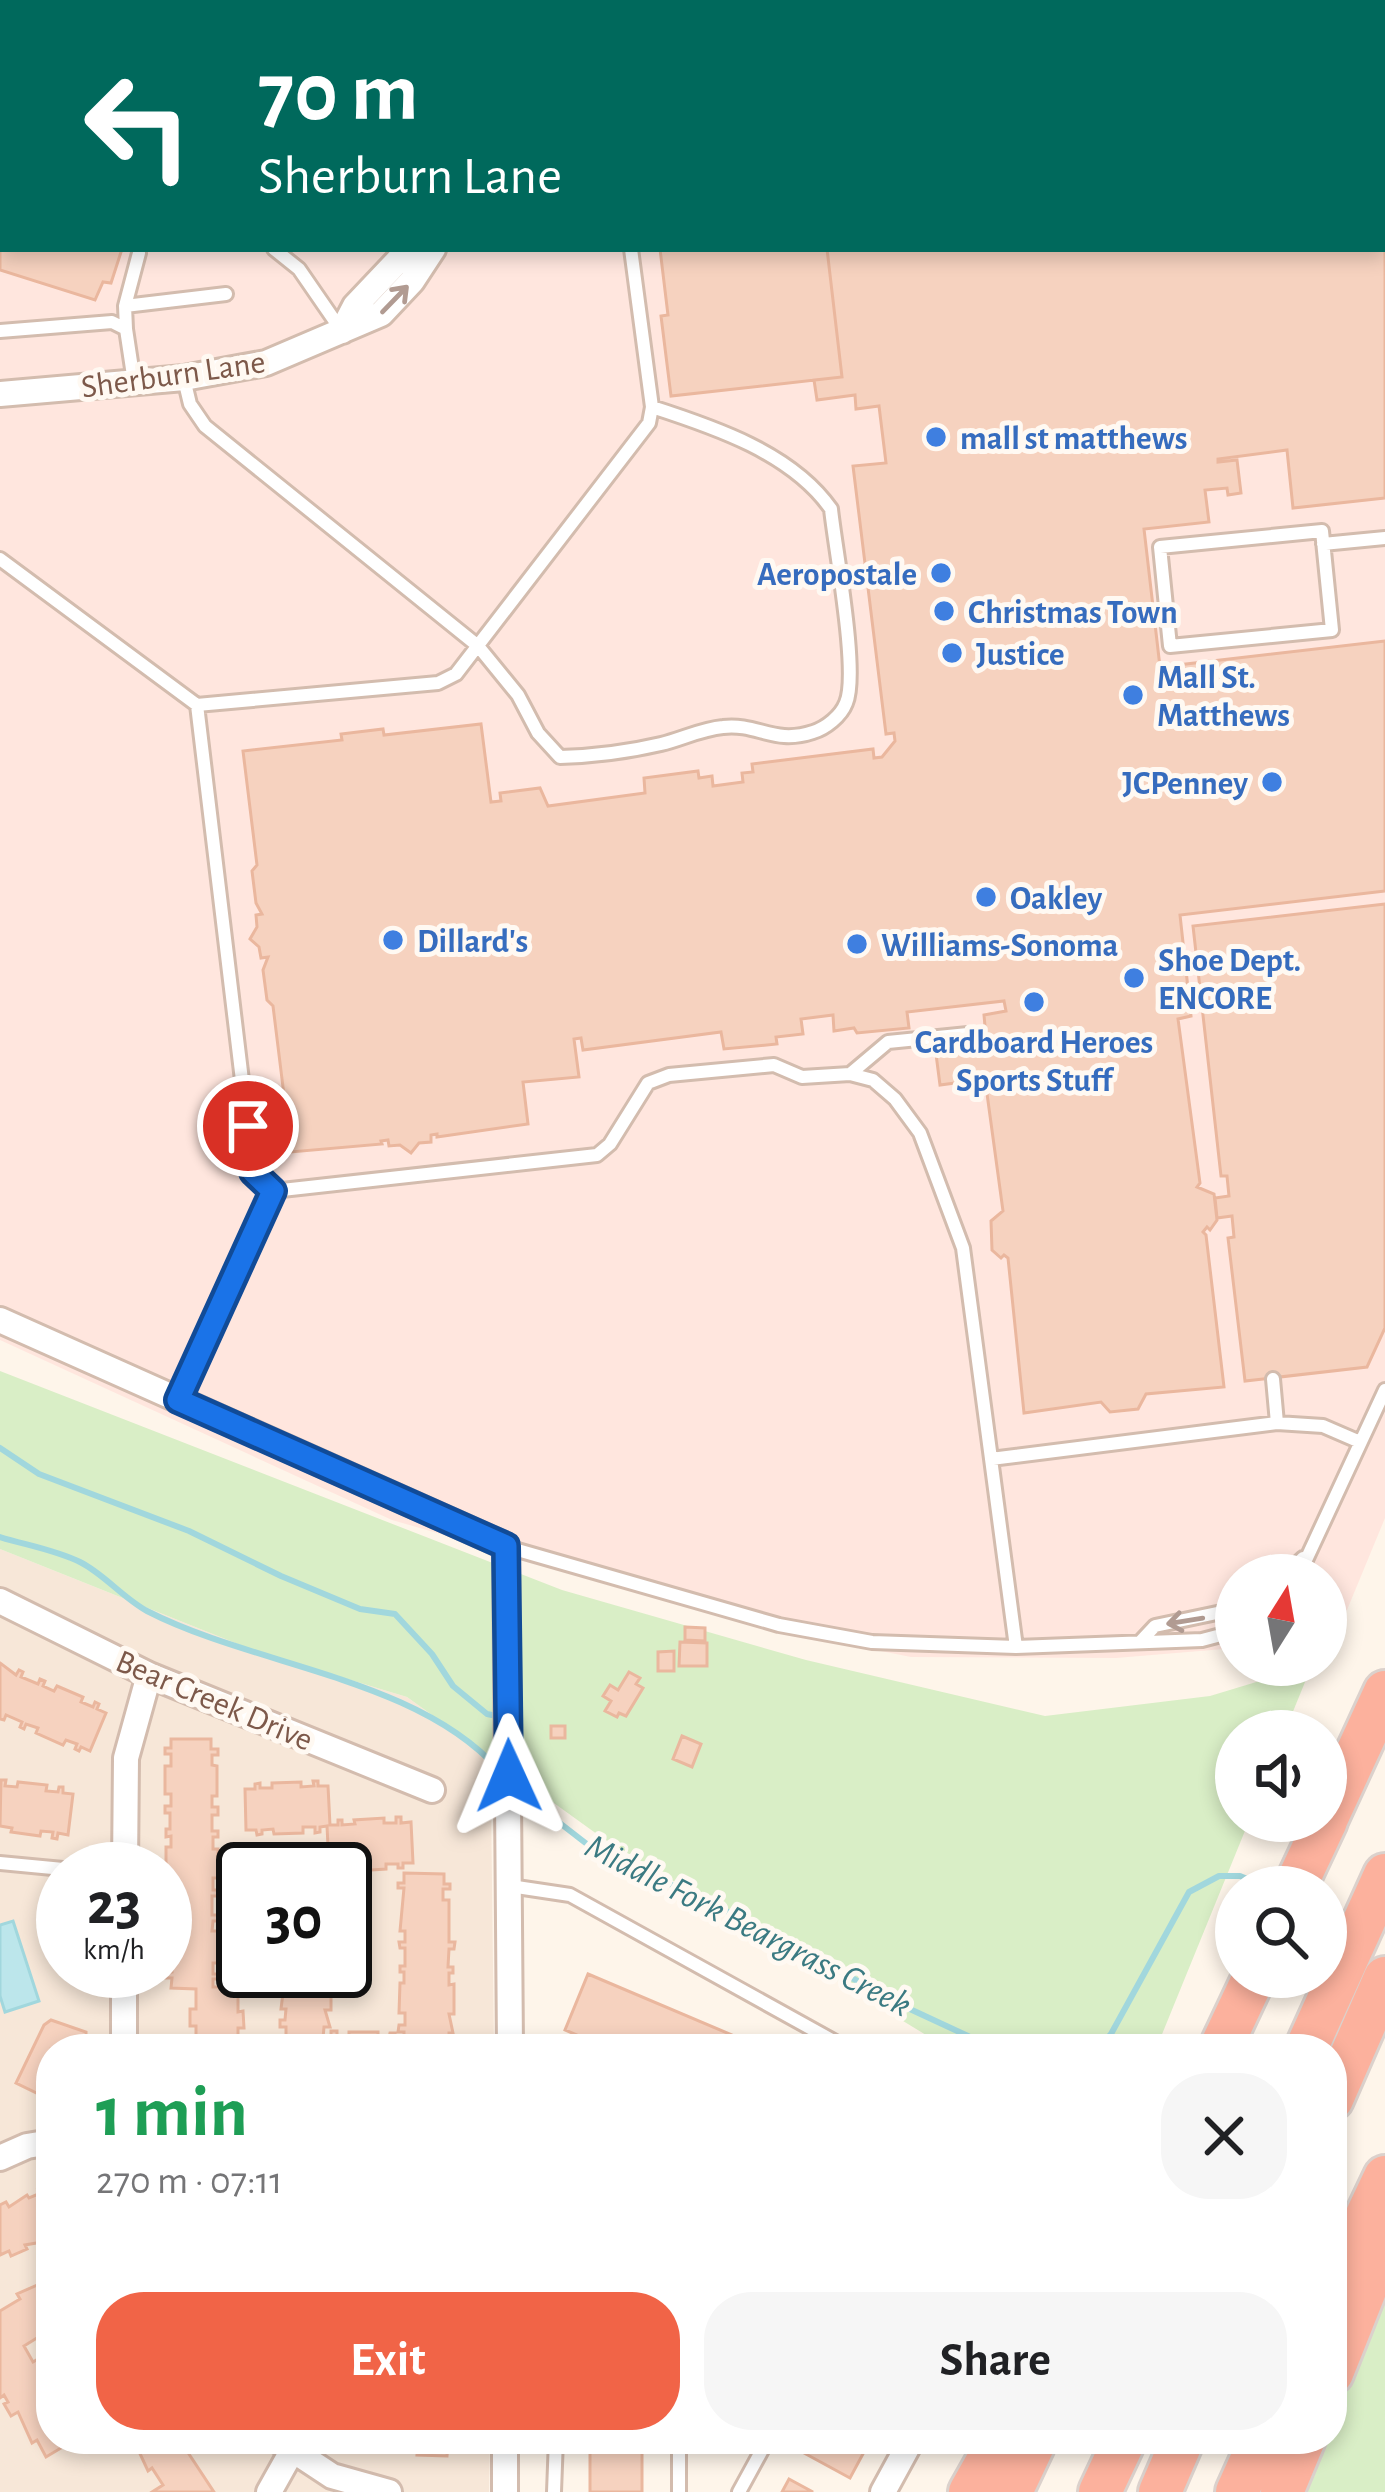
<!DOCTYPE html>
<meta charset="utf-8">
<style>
:root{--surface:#fff;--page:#f6f6f6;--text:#202124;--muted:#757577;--accent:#f16447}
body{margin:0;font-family:"Alegreya Sans",sans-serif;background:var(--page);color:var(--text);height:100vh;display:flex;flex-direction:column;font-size:45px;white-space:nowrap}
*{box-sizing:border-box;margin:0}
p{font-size:39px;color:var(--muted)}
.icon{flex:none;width:66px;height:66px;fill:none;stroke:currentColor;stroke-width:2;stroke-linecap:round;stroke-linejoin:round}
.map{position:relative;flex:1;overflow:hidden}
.details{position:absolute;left:36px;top:2034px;width:1311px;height:420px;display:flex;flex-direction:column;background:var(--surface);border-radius:48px;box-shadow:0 6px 18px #0003}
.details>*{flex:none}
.banner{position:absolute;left:0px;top:0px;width:1386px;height:252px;box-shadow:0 6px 18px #0003;background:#00695c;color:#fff;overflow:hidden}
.needle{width:78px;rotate:11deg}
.buttons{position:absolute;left:1215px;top:1554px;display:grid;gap:24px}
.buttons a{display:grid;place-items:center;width:132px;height:132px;border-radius:50%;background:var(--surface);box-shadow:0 6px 18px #0003;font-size:60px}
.speed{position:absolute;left:36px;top:1842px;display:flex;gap:24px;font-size:60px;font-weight:700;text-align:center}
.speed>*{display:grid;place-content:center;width:156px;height:156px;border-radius:50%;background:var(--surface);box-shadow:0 6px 18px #0003;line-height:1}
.speed small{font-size:30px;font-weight:400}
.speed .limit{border:6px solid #111;border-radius:18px;background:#fff;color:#111}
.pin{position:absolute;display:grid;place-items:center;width:102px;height:102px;color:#fff;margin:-51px;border:6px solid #fff;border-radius:50%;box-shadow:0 3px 12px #0007}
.me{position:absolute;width:132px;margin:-66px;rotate:359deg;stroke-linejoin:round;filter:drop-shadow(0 0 9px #0008)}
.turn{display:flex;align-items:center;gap:42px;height:252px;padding:0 60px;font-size:54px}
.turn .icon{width:156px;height:156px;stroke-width:2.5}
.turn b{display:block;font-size:84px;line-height:102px}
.round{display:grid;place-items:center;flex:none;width:126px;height:126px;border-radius:48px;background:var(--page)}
.overview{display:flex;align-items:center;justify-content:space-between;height:204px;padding:0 60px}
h1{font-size:72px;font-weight:700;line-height:90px;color:#1e9e55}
.action{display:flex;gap:24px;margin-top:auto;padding:24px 60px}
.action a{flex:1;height:138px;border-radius:48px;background:var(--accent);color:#fff;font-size:48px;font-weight:700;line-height:138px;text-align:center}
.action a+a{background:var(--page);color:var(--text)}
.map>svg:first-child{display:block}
</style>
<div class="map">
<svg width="1385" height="2492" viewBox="0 0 1385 2492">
<rect width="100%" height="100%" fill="#fef5ea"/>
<!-- residential -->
<path fill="#f7e7d8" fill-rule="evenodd" d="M0,1549L258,1652L407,1697L487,1755L491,1801L494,2049H51V2439H490L489,2492H0ZM63,1869H165V1971H63ZM243,1869H345V1971H243Z"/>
<!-- commercial -->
<path fill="#ffe6de" d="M483,0H1385V1518L1347,1610L1326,1620V1575H1236V1648L1116,1658L911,1657L775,1630L392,1520L0,1340V123L3,249H1383V3H482Z"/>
<!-- green -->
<path fill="#d9eec6" d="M0,1371L562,1590L806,1660L1045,1716L1210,1696L1312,1665L1285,1731H1236V1821H1249L1156,2049H949L601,1837L407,1697L258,1652L0,1549Z
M1385,2267V2492H1294L1316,2439H1332V2402Z"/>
<!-- water -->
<path fill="#bce6eb" stroke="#a1d7dd" stroke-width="3" d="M13,1921L39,2001L5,2012L0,1996V1925Z"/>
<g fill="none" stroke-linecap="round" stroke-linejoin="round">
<!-- stream -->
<path stroke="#a1d7dd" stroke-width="6" d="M0,1448L39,1474L189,1531L281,1576L360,1609L395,1614L432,1654L453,1686L487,1714L502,1717
M0,1537C26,1545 56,1550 80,1562C104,1574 123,1598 147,1611C256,1667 416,1677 499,1770
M516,1789L601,1855L698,1896L912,2010L996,2049
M1326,1911L1348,1921
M1098,2049L1111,2034L1189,1892L1219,1876H1240L1267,1887"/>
</g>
<!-- building -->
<path fill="#f6d2bf" stroke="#eab79e" stroke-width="3" d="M0,0H248L258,3H3V82Z
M261,0H451L450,3Z
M999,0H1299V3H1000Z
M1385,33V498L1293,508L1287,450L1218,459V462L1237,460L1241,493L1228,495L1227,488L1205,490L1209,522L1144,529L1160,667L1385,641V891L1180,915L1191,1016L1178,1019L1200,1183L1197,1187L1214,1194L1217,1220L1210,1230L1207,1227L1203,1232L1206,1235L1224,1387L1146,1394L1138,1409L1110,1412L1101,1402L1024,1413L1008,1258L1004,1255L1001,1258L992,1250L991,1221L1003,1211L985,1079L940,1085L936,1054L987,1049L984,1015L1006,1011L1004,1001L907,1012L909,1028L857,1033L854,1028L834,1031L833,1015L801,1019L803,1034L776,1037L777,1044L724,1049L721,1032L583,1050L581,1038L574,1039L579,1077L523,1082L528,1124L437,1137V1134L431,1135V1142L419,1143L411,1153L400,1145L389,1146L388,1140L381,1141L382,1144L291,1152L273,1006L267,1000L263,970L268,957L261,958L259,947L250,939L257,927L256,915L262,914L256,903L252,871L257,865L243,751L342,740L341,734L383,729L384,735L481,724L491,802L501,801L500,793L540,788L548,806L645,793L644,778L698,771L699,778L712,776L713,786L743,782L742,773L753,772L752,764L873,749L874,758L882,757L895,741L894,733L886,734L853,466L886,463L879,406L856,409L855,395L817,400L814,380L842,377L827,249H1383Z
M0,183L3,249H122L111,283L103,282L95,300L0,270Z
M660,249H827L842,377L671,396L661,316L668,315Z
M1385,904V1328L1367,1367L1245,1381L1228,1238L1234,1237L1232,1216L1217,1218L1215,1198L1229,1196L1227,1176H1221L1193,926Z
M685,1627L705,1628V1641L685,1640Z
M680,1642L707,1643V1666H679Z
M674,1651V1671H658V1652Z
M0,1663L16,1675L19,1670L23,1672L21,1677L38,1684L40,1679L45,1681L43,1686L54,1691L57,1686L83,1697L81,1702L93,1707L95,1702L99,1704L97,1709L106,1713L90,1751L81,1747L79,1751L75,1749L77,1744L66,1740L63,1745L36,1733L38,1728L26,1724L24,1729L20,1727L22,1722L6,1715L4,1720L0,1719Z
M629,1672L640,1678L636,1684L643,1688L626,1716L619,1713L617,1717L605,1711L611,1701L603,1696L610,1685L618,1690Z
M551,1726H565V1738H551Z
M682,1736L701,1744L692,1767L673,1759Z
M171,1739H211V1749H218V1755H212V1765L217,1766V1796H212V1807H218V1815H212V1831H218V1837H213V1849H218V1878H213V1890H218V1896H212V1915H218V1921H213L212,1931H218L219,1963H213V1974H218L219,1979H213V1987H238V2012L243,2011L244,2028H238V2040L243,2039V2049H189V2037H196V2026H190V2009H196V1989L171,1988L172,1978H165V1973L172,1972V1960H167V1931H173V1920H166V1915H172V1895H166L167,1889H173V1877H166V1847H171V1836L166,1837V1829H170V1813H165V1806H171V1794H165V1766H171V1754H165V1748H171Z
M1,1780H6L5,1786L17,1787L18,1782L47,1785L46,1791L58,1792L59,1787H63V1793L73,1794L68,1835L58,1833L57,1839L52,1838L53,1832L41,1831L40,1836L11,1832L12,1828L0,1826Z
M313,1781H318V1786H328L330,1825H338V1820H342V1825L355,1824L354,1820L384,1818V1823H396V1817H401V1823L411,1822L413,1863H403V1868H398V1864H386V1869L356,1871V1865L340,1869V1865L329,1866L327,1826L320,1827V1832L315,1833V1827H303V1833L274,1834L273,1829L262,1830V1834L257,1835L256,1830H246L245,1789H255V1784L260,1783V1788H272V1783L301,1782V1787L314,1786Z
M404,1873L444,1874V1884H450V1889H443V1900H449V1942H455L454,1949H449L448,1967H453V1973H449V1985L454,1984V2014H449L453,2033H449V2042H410V2049H286V2027H280V2020H285L286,2009H281L285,1977H281V1971H333L332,1977H326V1990L331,1991V2010H325L330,2027H324L323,2038H331V2031H337V2038H349V2032H378V2038H389L390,2033H395V2038H404V2032H398L399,2025H405V2013H399L400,1983H404V1972H400V1966H405V1948H400L399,1942H405V1931H400L404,1888H398V1883H404Z
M588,1974L765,2049H610L565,2030Z
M51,2020L86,2032V2049H51V2100L16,2083L44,2025Z
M51,2183L48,2241L25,2245L27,2249L11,2256L9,2251L0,2255V2205L6,2202L9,2207L27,2195L29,2198L41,2193L38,2189Z
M51,2273V2337L43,2341L40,2336L24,2346L33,2362L38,2359L48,2383L51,2381V2439H76L46,2457L37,2440L32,2443L18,2412L11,2416L4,2404L8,2402L4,2395L0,2398V2311L20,2299L17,2294L44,2282L42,2278Z
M126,2439H186L190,2445L185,2448L214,2492H152L163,2485L152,2468L148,2471L136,2445L131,2448Z
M413,2439H451V2445H448L447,2456L417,2455L418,2443H413Z
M590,2439H642V2492H590Z
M812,2439H871L850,2478L804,2453Z
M789,2479L813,2492H782Z"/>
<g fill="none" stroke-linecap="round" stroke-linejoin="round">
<!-- lane casing -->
<g stroke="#d3bcae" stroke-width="18">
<path id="lane" d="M946,3L947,0
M0,102L3,103
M0,152L3,153
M274,249L299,269L341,330
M125,306L139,253
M126,329L125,306L226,294
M0,331L112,322L126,329L134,382
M184,379L190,404L205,426L478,646L518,695L538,733L560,757C594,756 627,752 661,744C682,739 701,729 723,727C758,723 774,745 813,732C826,728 841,716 846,703C859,673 835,548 831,509C792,453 714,427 652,407
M1322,531L1332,630L1170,646L1160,547Z
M1323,544L1385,538
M0,559L197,705L253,1172L273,1191
M197,705L438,683L456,674L649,423L652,407L631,249
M850,1074L888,1042L968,1034
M1273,1379L1277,1423
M179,1400L273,1191L597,1155L610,1144L648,1083L669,1075L774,1065L802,1077L850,1074L873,1080L895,1099L920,1133L963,1248L1016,1647
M991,1459L1277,1423L1323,1426L1360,1442
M507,1547L779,1625L872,1642L1016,1647L1202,1640L1236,1631
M1285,1575L1303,1558
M1299,1575L1385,1390
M1140,1642L1155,1626L1236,1609
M0,1863L63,1869
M510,1886L570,1895L848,2049
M679,2439V2492
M554,2492L556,2439
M739,2492L768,2439"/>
</g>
<!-- street casing -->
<g stroke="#d3bcae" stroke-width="30">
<path id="street" d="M515,3L516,0
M342,331L355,306L409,249
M0,394L184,378L266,363L381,314L412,281L433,249
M0,1320L506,1546L510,2049
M0,1601L149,1675L432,1790
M125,1869L126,1758L149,1675
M124,2049V1971
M0,2158L27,2146L51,2142
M276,2439L332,2476L389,2492
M269,2492L292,2451
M505,2492V2439
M883,2492L912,2439"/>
</g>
<!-- highway casing -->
<g stroke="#dbd1cc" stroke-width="48">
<path id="highway" d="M1326,1820L1385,1692
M1295,1887L1326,1821
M1220,2049L1254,1977
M1306,2049L1385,1875
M1332,2099L1385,1978
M1332,2289L1385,2177
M1332,2373L1385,2240
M970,2492L1000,2439
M1011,2492L1036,2439
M1100,2492L1125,2439
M1160,2492L1183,2439
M1237,2492L1261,2439
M1282,2492L1304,2439"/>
</g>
<!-- lane -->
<use href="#lane" stroke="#fff" stroke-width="12"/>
<!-- street -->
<use href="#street" stroke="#fff" stroke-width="24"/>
<!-- highway -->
<use href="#highway" stroke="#fcb19d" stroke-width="42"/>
</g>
<!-- one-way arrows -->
<defs><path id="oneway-shaft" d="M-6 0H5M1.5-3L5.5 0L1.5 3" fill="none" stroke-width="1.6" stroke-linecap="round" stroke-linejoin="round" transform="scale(3)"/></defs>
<g stroke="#b19b92">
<use href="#oneway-shaft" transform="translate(395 299) rotate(-46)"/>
<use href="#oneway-shaft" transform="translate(1185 1621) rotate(171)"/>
</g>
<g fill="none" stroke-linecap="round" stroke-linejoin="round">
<!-- route casing -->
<g stroke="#114b97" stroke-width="30">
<path id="route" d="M248,1126L253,1172L273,1191L178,1400L506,1546L509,1776"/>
</g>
<!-- route -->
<use href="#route" stroke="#1a73e8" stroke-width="21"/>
</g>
<!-- markers -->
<g fill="#3f7fe0" stroke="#fff9f2" stroke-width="4.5">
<circle cx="936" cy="437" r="12"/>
<circle cx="941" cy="573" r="12"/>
<circle cx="944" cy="611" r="12"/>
<circle cx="952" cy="653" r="12"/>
<circle cx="1133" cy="695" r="12"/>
<circle cx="1272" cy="782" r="12"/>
<circle cx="986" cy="897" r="12"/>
<circle cx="393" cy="940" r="12"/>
<circle cx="857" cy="944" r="12"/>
<circle cx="1134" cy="978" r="12"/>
<circle cx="1034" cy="1002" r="12"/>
</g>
<g text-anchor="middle" stroke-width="10" stroke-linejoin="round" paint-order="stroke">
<!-- street labels -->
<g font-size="33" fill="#7d594a" stroke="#fff9f2">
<text transform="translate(173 373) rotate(-8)" y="12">Sherburn Lane</text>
<text transform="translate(215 1699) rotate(23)" y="12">Bear Creek Drive</text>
</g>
<!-- shop labels -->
<g font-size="33" font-weight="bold" fill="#366cbe" stroke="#fff9f2" text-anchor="start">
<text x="960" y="449">mall st matthews</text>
<text x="917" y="585" text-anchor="end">Aeropostale</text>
<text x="968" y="623">Christmas Town</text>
<text x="976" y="665">Justice</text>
<text x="1157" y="688">Mall St.<tspan x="1157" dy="38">Matthews</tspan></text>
<text x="1248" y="794" text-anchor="end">JCPenney</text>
<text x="1010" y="909">Oakley</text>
<text x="417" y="952">Dillard's</text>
<text x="881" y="956">Williams-Sonoma</text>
<text x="1158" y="971">Shoe Dept.<tspan x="1158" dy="38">ENCORE</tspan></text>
<text x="1034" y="1053" text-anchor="middle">Cardboard Heroes<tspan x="1034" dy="38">Sports Stuff</tspan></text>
</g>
<!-- water labels -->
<g font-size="36" font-style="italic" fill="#3b7a82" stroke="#fff9f2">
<text transform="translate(749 1924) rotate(27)" y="13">Middle Fork Beargrass Creek</text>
</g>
</g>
</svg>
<div class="buttons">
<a><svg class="needle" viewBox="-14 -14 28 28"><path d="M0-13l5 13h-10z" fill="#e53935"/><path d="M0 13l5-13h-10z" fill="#757577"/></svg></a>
<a><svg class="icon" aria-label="sound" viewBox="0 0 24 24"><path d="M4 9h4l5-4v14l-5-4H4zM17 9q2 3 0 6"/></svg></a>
<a><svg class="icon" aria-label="search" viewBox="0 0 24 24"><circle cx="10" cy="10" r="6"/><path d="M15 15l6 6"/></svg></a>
</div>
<div class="speed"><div>23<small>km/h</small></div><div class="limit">30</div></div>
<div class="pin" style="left:248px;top:1126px;background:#d93025"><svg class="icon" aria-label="arrive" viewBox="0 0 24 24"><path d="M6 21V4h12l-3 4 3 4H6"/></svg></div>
<svg class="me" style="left:509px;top:1776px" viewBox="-20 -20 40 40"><path d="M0-17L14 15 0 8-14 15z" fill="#1a73e8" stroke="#fff" stroke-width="4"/></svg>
<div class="banner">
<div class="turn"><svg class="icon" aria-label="left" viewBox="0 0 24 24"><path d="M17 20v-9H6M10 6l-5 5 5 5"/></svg><div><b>70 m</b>Sherburn Lane</div></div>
</div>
<section class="details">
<div class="overview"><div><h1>1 min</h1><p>270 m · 07:11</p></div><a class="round"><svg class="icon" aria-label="close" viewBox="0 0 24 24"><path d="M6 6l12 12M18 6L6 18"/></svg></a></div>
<div class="action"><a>Exit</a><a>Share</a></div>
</section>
</div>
